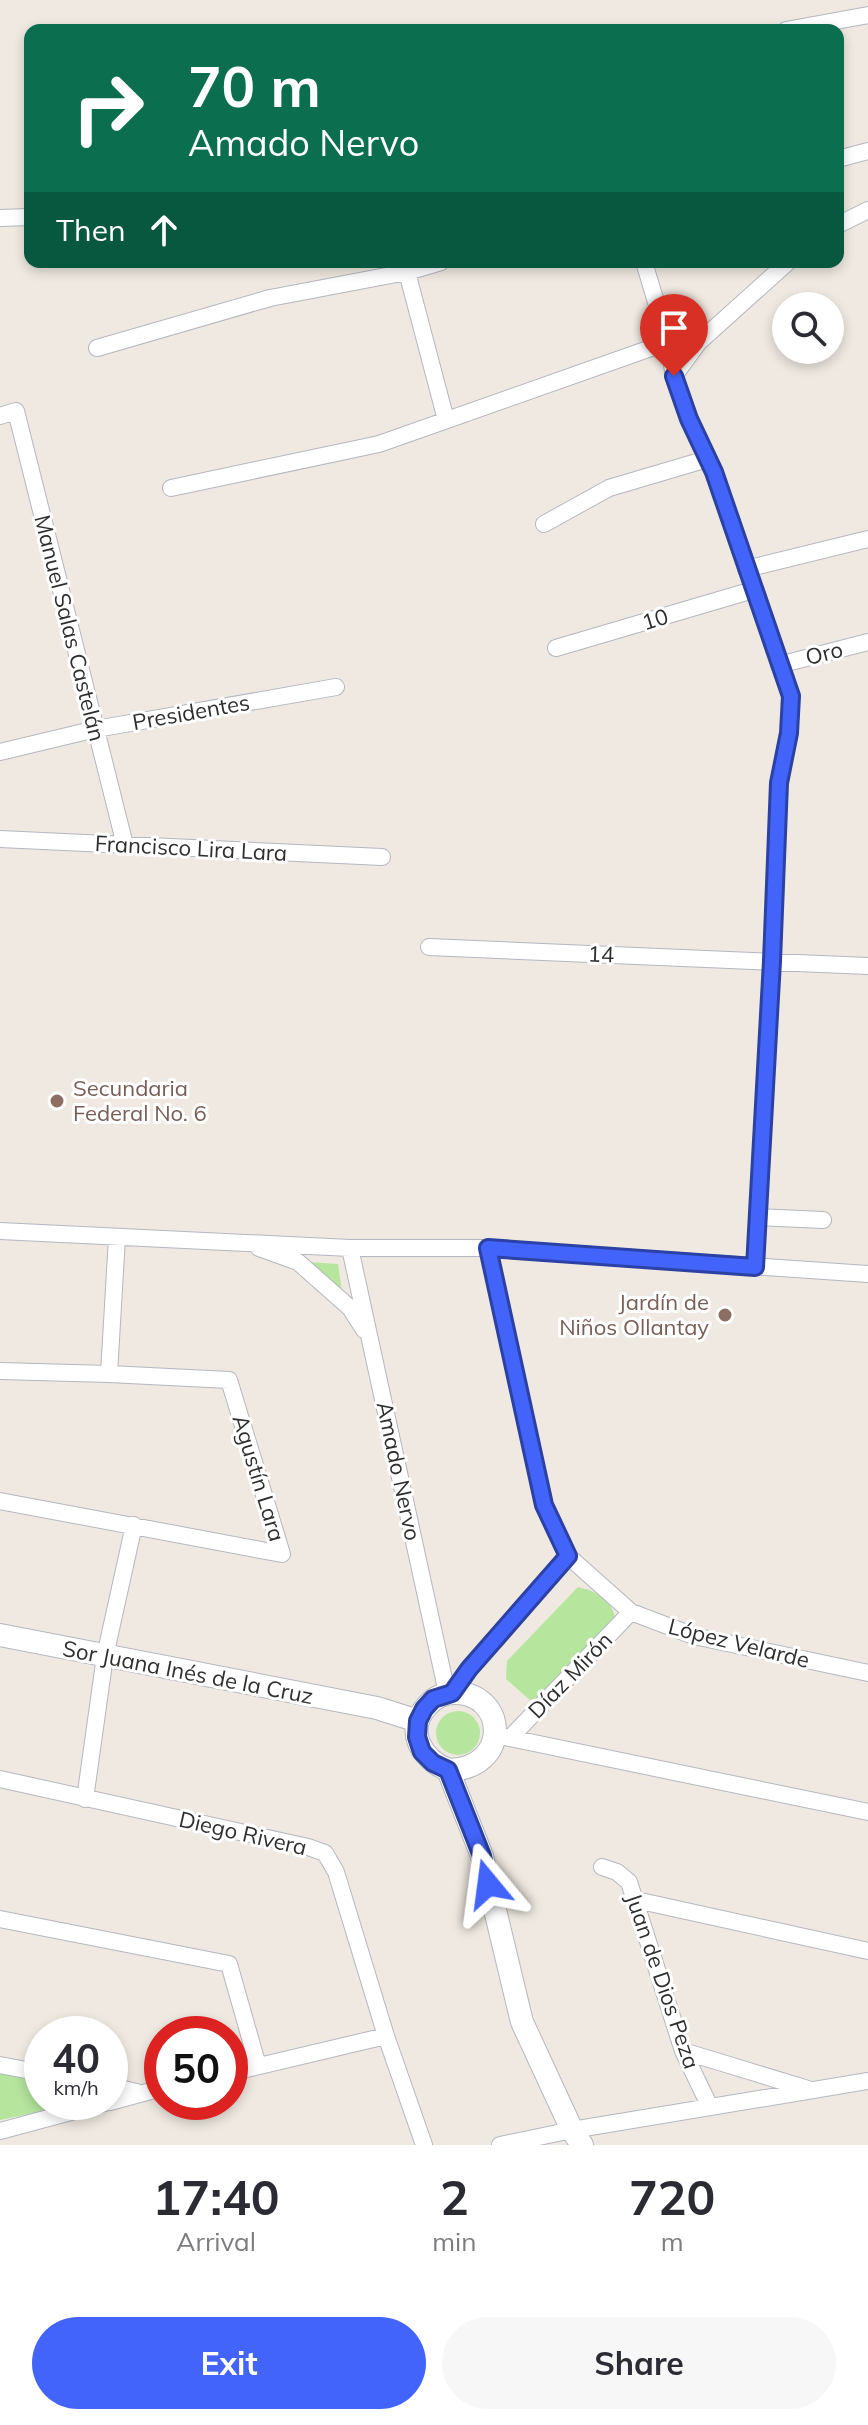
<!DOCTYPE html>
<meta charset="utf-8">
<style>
:root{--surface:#fff;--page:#f7f7f7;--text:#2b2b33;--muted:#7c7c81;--accent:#4264fb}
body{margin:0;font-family:Mulish,sans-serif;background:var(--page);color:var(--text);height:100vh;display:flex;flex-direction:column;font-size:30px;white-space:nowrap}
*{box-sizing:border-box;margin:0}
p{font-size:26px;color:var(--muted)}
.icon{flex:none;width:44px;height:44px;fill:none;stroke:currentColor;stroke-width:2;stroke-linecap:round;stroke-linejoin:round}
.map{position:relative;height:2145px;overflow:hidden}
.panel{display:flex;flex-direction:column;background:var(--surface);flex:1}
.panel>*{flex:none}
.hud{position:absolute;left:24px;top:24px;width:820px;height:244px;border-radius:16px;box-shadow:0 4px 12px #0003;background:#0b6e4f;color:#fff;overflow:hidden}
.controls{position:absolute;left:772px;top:292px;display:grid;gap:16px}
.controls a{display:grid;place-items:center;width:72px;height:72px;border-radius:50%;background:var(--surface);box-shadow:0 4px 12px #0003;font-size:40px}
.speed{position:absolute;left:24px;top:2016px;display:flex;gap:16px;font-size:40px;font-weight:700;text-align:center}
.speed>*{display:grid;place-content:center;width:104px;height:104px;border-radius:50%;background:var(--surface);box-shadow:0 4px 12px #0003;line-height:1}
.speed small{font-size:20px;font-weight:400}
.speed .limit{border:12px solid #d22;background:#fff;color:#111}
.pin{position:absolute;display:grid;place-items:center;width:68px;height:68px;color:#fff;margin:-82px -34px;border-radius:50% 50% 50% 0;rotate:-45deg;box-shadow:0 0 8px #0007}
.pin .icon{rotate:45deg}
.me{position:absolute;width:88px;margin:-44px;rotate:344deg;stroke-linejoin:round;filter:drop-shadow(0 0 6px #0008)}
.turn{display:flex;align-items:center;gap:28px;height:168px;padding:0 32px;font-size:36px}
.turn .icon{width:104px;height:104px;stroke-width:2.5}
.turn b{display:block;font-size:56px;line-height:68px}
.then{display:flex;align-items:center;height:76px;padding:0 32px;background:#0003;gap:16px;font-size:30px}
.eta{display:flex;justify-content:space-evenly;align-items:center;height:136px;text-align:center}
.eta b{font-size:48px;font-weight:700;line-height:56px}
.cta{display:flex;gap:16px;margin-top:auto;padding:16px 32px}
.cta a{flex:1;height:92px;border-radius:48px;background:var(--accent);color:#fff;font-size:32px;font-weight:700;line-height:92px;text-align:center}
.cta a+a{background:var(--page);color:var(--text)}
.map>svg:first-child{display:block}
</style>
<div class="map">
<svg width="868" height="2145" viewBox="0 0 868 2145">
<rect width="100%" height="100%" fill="#efe9e1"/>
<!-- green -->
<path fill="#b6e59e" d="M308,1262L338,1264L342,1292Z
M578,1587C598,1592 612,1599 616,1621L544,1697L531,1701L506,1679L507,1661Z
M436 1733a22 22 0 1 1 44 0a22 22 0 1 1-44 0Z
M0,2072L42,2082V2102H86L0,2120Z"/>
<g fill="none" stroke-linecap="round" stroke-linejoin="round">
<!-- street casing -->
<g stroke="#b4b7c1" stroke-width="18">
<path id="street" d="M786,30L868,15
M838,159L868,151
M0,218L30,217
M838,225L868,210
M644,262L668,342L674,376L689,419L714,472L791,696L789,733L779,783L772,961L755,1267
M407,272L446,420
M97,348L270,298L407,272L441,262
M674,376L699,342L788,262
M0,416L16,411L125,845
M171,488L379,444L668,342
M544,524L609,488L707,459
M746,569L868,539
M556,648L753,590
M779,665L868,642
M0,752L96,729L336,687
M0,839L382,857
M429,947L868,966
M759,1217L823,1220
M0,1231L350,1248H488L868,1274
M259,1248L298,1262L350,1308L364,1330
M350,1248L447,1693
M488,1248L544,1505L568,1556L631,1612L694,1636L868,1673
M0,1371L109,1374L229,1380L282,1554L0,1501
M109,1374L117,1237
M452,1693L469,1669L568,1556
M495,1735L868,1812
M510,1738L631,1612
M0,1779L308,1847L325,1853L336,1872L386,2036L424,2145
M85,1799L105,1656L134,1525
M602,1867L617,1872L629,1882L683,2051L710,2107
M636,1900L868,1951
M0,1919L229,1964L258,2066
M683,2051L808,2089
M0,2065L42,2073
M230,2073L386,2036
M110,2086L137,2092
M110,2102L162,2088
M0,2131L108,2102
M500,2145L572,2130L868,2081"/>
</g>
<!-- secondary casing -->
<g stroke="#b4b7c1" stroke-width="24">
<path id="secondary" d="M0,1635L377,1708L418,1721
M448,1770C512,1769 507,1692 454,1693C443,1693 434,1698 427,1706C404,1731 422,1759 448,1770L482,1856L522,2022L572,2130L582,2145"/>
</g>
<!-- street -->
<use href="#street" stroke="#fff" stroke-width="16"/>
<!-- secondary -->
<use href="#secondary" stroke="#fff" stroke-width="22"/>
</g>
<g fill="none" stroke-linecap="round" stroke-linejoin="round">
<!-- route casing -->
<g stroke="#2b41a3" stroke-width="20">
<path id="route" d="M488,1884L482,1856L448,1770L433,1763L422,1752L417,1737L418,1721L424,1709L433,1699L452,1693L469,1669L568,1556L544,1505L488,1248L755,1267L772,961L779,783L789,733L791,696L714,472L689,419L674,376"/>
</g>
<!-- route -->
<use href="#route" stroke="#4264fb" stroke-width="14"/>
</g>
<!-- markers -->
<g fill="#8d6e63" stroke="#fff" stroke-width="3">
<circle cx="57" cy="1101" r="8"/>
<circle cx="725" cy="1315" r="8"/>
</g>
<g text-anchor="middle" stroke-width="6" stroke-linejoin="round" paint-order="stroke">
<!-- street labels -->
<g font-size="22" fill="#2e2e2e" stroke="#fff">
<text transform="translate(655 619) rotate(-17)" y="8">10</text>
<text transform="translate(70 628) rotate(76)" y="8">Manuel Salas Castelán</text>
<text transform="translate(824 653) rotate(-14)" y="8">Oro</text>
<text transform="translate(191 712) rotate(-10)" y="8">Presidentes</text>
<text transform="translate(191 848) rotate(3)" y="8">Francisco Lira Lara</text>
<text transform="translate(601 954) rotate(2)" y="8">14</text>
<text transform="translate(399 1471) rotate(78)" y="8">Amado Nervo</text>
<text transform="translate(259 1478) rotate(73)" y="8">Agustín Lara</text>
<text transform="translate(739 1643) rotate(14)" y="8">López Velarde</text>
<text transform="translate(188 1672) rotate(11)" y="8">Sor Juana Inés de la Cruz</text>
<text transform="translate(570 1675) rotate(-46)" y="8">Díaz Mirón</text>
<text transform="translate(243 1833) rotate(13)" y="8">Diego Rivera</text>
<text transform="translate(663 1981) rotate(71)" y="8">Juan de Dios Peza</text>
</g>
<!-- education labels -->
<g font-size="22" fill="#785e54" stroke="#fff" text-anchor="start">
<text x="73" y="1096">Secundaria<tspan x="73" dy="25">Federal No. 6</tspan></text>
<text x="709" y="1310" text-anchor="end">Jardín de<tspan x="709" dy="25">Niños Ollantay</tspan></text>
</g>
</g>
</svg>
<div class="controls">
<a><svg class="icon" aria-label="search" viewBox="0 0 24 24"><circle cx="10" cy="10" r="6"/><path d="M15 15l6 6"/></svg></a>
</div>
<div class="speed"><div>40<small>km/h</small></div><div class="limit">50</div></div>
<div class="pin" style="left:674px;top:376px;background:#d93025"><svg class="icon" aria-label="arrive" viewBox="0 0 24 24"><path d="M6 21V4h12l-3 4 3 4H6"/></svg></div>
<svg class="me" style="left:488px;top:1884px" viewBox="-20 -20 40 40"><path d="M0-17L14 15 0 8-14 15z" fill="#4264fb" stroke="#fff" stroke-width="4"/></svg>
<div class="hud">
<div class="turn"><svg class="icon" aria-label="right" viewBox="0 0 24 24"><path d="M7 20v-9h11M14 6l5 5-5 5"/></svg><div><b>70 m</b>Amado Nervo</div></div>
<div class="then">Then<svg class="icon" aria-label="ahead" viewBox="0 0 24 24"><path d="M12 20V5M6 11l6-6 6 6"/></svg></div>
</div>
</div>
<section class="panel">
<div class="eta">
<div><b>17:40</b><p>Arrival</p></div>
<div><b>2</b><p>min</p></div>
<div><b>720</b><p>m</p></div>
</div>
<div class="cta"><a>Exit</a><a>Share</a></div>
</section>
